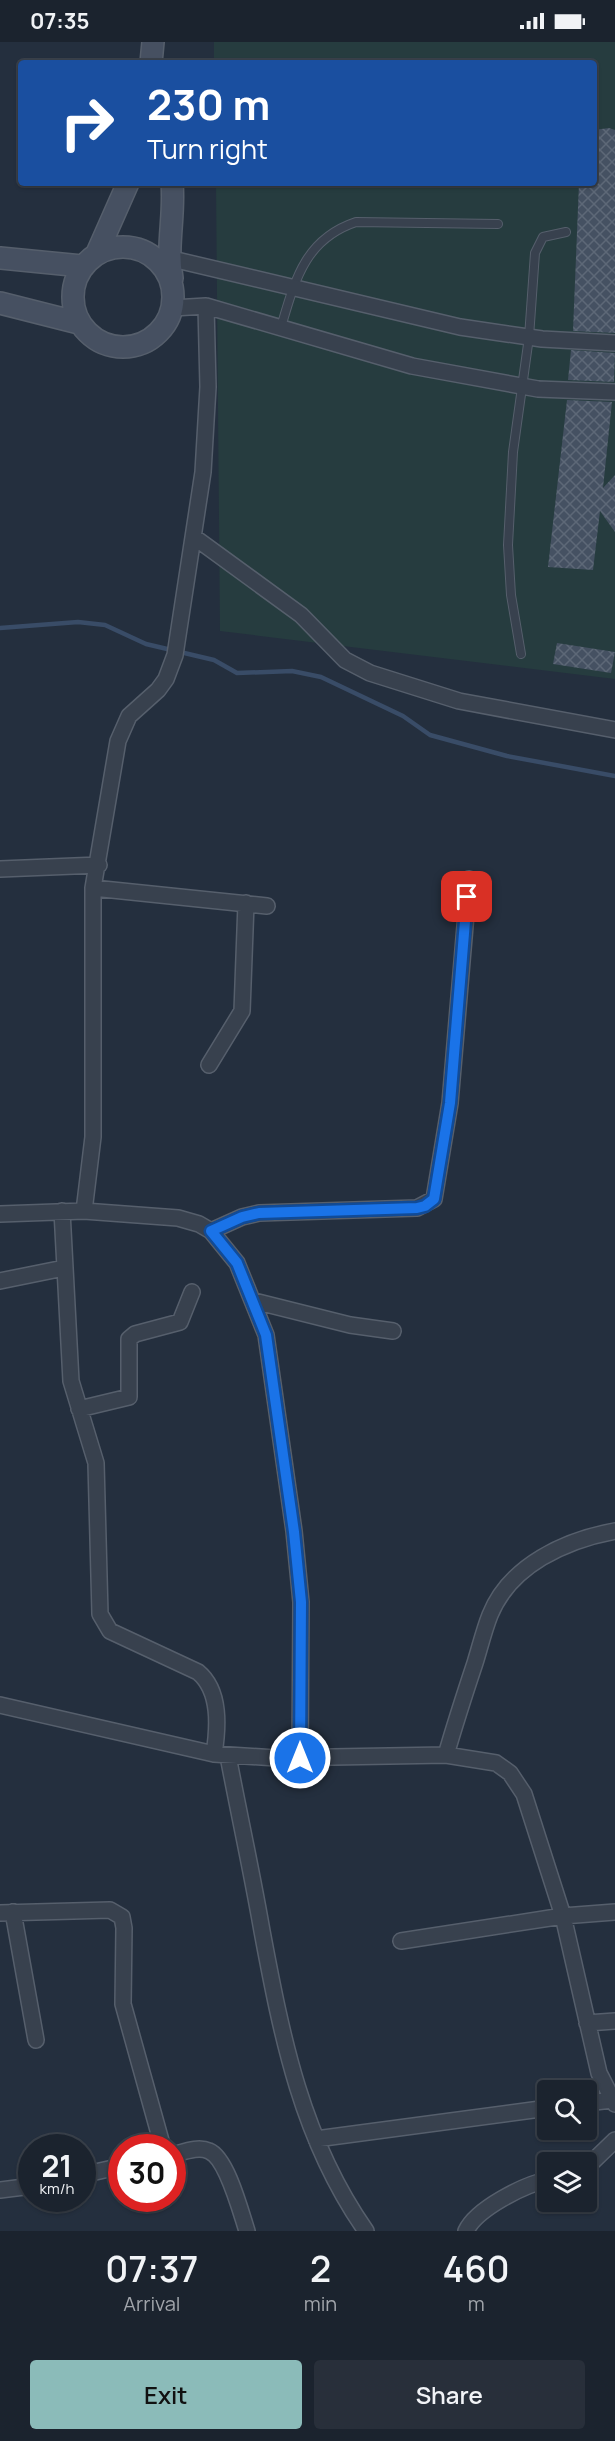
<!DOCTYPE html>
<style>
:root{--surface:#1b232e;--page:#282f3a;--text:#f1f3f6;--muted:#a0a4aa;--line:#39404a;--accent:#8bbbb9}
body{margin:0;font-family:Manrope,sans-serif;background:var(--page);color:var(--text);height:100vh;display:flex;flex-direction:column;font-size:22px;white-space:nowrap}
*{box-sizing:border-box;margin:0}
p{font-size:20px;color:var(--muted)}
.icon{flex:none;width:33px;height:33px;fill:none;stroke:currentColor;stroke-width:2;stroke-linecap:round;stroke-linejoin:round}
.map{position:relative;height:2189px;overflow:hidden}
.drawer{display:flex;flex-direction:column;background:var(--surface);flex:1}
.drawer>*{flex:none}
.hud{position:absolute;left:18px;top:18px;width:579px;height:126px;border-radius:6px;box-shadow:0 2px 4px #0004,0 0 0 2px var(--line);background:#1a4fa0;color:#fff;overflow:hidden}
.controls{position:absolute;left:537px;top:2038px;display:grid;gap:12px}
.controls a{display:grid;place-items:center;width:60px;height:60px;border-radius:6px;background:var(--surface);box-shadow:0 2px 4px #0004,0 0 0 2px var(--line);font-size:30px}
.speed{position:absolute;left:18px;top:2092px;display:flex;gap:12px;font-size:30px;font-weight:700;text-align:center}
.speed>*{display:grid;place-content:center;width:78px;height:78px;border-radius:50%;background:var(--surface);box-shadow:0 2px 4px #0004,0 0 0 2px var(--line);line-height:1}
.speed small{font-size:15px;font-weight:400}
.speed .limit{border:9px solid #d22;background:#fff;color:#111}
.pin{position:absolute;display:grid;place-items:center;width:51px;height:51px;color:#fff;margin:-26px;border-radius:12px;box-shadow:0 3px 9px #0006}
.me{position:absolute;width:66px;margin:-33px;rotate:0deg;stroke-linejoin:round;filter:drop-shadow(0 0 4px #0008)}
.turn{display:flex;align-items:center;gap:21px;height:126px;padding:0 30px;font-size:27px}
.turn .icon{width:78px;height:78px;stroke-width:2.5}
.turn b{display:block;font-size:42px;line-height:51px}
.eta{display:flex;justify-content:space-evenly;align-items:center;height:102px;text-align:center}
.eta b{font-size:36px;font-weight:600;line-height:42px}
.cta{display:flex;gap:12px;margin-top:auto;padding:12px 30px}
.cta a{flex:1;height:69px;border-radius:6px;background:var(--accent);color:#111;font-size:24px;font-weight:600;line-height:69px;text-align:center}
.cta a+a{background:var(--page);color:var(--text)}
.status{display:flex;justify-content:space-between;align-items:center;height:42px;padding:0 30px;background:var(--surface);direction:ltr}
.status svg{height:16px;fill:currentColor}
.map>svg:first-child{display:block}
</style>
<div class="status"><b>07:35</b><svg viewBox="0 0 49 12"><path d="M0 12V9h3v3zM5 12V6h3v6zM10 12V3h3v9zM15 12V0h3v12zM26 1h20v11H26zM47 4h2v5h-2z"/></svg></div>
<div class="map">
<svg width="615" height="2189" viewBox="0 0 615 2189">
<defs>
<pattern id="building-cross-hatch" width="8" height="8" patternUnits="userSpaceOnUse" patternTransform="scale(1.5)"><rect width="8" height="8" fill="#455162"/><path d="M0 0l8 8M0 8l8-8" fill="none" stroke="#5d6877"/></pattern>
</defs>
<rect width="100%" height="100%" fill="#242f3e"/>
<!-- green -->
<path fill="#263c3f" d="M214,0H615V637L220,589L216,141H594V21H214Z"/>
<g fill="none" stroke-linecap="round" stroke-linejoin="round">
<!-- stream -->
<path stroke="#394c67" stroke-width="4.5" d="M0,586L78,580L105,583L146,602L214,618L237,631L292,629L321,635L403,674L430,693L507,714L615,734"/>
</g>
<!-- building -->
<path fill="url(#building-cross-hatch)" d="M609,86L615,88V291L573,289L579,141H594V88Z
M571,308L615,311L614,340L568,338Z
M567,358L612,360L603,446L615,433V490L600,469L593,528L548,525Z
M557,601L615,610L611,631L553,622Z"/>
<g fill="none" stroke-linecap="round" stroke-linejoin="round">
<!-- lane casing -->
<g stroke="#565f6c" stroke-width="10">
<path id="lane" d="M281,285C295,238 305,197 356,180L498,182
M521,612L511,553L508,503L513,410L529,295L535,211L543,195L566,190"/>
</g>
<!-- street casing -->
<g stroke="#565f6c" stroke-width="18">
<path id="street" d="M168,216L460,285L542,297L615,301
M173,266L206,264L412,324L538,347L615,350
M194,495L301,573L345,618L370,631L459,659L615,688
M0,827L99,823
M93,846L267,864
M209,1023L242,969L246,861
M62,1169L71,1339L96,1421L100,1572L110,1589L198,1630C221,1649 218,1686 214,1712
M84,1169L93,1095V846L118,699L129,674L158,648L166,637L175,613L203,430L208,345L206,264
M0,1172L84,1169L178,1176L199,1182L211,1189L237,1221L266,1293L294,1489L301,1560L300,1716
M211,1189L242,1175L259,1171L417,1166L434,1157L450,1061L469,837
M0,1239L64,1226
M254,1259L350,1283L393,1289
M79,1367L129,1355V1297L135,1292L180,1280L192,1250
M0,1663L214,1712L276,1716L446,1713L496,1721L510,1731L524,1752L563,1874L599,2031L615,2062
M446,1713C455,1682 465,1651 475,1621C480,1605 484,1588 490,1573C510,1523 566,1498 615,1489
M228,1714C239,1772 252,1831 262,1889C282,1996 302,2098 366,2189
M13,1870L36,1998
M0,1871L110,1868L122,1875L124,1886L123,1962L163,2106
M401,1899L563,1874L615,1870
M587,1981L615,1979
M586,2061L612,2058
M316,2097L548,2066
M172,2113C184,2110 198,2104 209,2109C227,2116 241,2171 247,2189
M586,2126L615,2098
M82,2133L122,2124
M0,2148L32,2144
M466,2189C476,2167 525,2142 548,2138"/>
</g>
<!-- secondary casing -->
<g stroke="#565f6c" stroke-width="24">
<path id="secondary" d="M151,21L153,0
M73 255a50 50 0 1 1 100 0a50 50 0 1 1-100 0Z
M97,211L128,141
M0,216L82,224
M172,236C166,204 175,173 172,141
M0,261L79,281"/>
</g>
<!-- lane -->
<use href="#lane" stroke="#38414e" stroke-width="8"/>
<!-- street -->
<use href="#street" stroke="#38414e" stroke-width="15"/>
<!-- secondary -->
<use href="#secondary" stroke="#465061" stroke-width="21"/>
</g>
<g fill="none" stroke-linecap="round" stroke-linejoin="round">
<!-- route casing -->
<g stroke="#114b97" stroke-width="15">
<path id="route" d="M300,1716L301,1560L294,1490L266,1293L237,1221L211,1189L242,1175L259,1171L417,1166L425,1164L434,1157L450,1061L467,855"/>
</g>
<!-- route -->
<use href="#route" stroke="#1a73e8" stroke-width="10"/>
</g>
</svg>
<div class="controls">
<a><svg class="icon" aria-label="search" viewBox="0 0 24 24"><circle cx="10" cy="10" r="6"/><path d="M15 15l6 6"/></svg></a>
<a><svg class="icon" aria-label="layers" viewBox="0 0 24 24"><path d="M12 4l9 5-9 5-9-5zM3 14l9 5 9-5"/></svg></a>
</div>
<div class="speed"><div>21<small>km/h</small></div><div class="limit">30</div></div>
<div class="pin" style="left:467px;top:855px;background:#d93025"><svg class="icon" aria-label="arrive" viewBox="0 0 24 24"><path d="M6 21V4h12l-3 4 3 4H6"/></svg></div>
<svg class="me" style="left:300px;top:1716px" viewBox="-20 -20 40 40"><circle r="17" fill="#1a73e8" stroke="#fff" stroke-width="3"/><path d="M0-11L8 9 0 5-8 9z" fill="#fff"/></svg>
<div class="hud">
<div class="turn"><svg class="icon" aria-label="right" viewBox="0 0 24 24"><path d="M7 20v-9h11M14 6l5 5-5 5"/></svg><div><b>230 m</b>Turn right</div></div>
</div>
</div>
<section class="drawer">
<div class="eta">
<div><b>07:37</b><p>Arrival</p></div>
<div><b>2</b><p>min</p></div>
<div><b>460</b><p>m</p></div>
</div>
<div class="cta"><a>Exit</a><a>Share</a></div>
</section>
